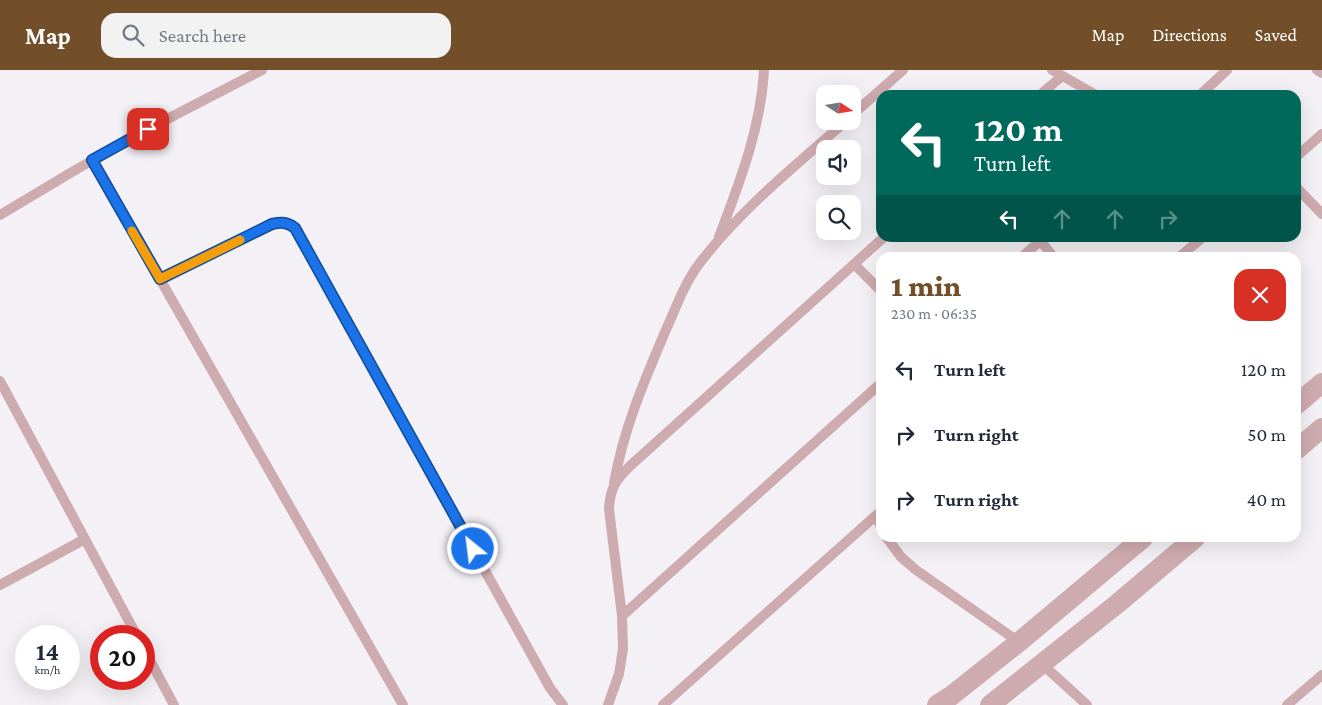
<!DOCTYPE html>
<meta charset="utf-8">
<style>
:root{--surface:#fff;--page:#f2f2f3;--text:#1f2937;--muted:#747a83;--accent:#724f28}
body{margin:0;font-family:"Crimson Pro",serif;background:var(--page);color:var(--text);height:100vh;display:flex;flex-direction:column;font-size:19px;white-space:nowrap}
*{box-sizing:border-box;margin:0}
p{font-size:16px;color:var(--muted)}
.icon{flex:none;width:28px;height:28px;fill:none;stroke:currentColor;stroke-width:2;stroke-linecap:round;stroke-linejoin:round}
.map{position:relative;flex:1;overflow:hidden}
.drawer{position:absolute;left:876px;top:182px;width:425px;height:290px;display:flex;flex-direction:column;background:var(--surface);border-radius:15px;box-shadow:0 5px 20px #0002}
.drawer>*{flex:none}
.banner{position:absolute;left:876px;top:20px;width:425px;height:152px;border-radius:15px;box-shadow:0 5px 20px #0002;background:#00695c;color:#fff;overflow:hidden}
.needle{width:32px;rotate:102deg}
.buttons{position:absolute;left:816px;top:15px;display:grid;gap:10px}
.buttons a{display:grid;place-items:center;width:45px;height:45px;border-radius:10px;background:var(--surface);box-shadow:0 5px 20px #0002;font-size:25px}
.speed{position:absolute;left:15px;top:555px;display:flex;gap:10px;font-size:25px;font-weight:700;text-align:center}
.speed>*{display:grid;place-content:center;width:65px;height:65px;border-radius:50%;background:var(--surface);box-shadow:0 5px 20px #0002;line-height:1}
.speed small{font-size:12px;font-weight:400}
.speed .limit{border:8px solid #d22;background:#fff;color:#111}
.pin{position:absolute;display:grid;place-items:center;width:42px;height:42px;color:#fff;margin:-21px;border-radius:10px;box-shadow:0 2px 8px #0006}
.me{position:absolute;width:55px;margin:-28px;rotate:331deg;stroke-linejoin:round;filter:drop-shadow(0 0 4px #0008)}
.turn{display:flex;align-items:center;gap:18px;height:105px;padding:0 15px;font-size:22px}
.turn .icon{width:65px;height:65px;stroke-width:2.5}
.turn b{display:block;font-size:35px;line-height:42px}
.lanes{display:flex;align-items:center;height:48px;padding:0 15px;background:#0003;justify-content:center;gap:25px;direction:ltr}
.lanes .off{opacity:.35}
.round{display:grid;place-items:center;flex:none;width:52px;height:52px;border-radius:15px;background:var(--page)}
.headline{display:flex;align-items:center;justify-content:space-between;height:85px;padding:0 15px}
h1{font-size:30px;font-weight:800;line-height:38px;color:var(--accent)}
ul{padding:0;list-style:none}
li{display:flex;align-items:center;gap:15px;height:65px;padding:0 15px}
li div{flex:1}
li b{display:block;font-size:19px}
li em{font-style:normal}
header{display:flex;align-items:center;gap:30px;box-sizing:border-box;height:70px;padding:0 25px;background:var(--accent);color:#fff}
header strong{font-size:24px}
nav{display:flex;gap:28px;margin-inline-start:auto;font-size:18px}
.search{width:350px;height:45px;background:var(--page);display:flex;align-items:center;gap:12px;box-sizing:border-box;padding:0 18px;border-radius:15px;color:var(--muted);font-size:19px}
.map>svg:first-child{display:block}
</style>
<header>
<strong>Map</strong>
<div class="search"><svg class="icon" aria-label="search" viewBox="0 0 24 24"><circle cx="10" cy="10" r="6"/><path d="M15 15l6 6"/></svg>Search here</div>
<nav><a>Map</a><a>Directions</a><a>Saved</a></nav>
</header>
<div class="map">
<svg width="1322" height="635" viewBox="0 0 1322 635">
<rect width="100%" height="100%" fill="#f3f1f5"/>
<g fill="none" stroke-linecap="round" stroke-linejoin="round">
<!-- service -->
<path stroke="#ceabae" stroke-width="10" d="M1052,0L1096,25
M1317,0L1322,3
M1040,25L1062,6
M1200,25L1227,0
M852,45L903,0
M1296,87L1322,64
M92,90L403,635
M1296,117L1322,144
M0,145L77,99L148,59L262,0
M719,167C739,114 761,58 764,0
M1040,170L1054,188
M1021,188L1043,168
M1178,188L1202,168
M854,194L881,221
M160,209L272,154C282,152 287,152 295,158L550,618L563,635
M0,311L137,566
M614,413C624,358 643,314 665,262C675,240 684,214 699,194C740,140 795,96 846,51
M876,446L881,457
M887,468L901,487L916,500L1019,572
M0,515L85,469
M622,546L881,313
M144,579L174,635
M1042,594L1087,635
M608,635L619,604L623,579L622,546L609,439C610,418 616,410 630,396L883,168
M663,635L881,441
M1287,635L1322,605"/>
<!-- minor -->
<path stroke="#ceabae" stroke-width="20" d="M1296,335L1322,313
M1296,380L1322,358
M937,635L951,626L1019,572L1143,468
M990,635L1117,534L1195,468"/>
</g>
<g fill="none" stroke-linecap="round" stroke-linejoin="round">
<!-- route casing -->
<g stroke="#114b97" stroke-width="12">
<path id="route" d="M148,59L92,90L160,209L272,154C282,152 287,152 295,158L473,479"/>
</g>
<!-- route -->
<use href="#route" stroke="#1a73e8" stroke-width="9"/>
<!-- slow -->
<path stroke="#f59e0b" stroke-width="9" d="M132,161L160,209L240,170"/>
</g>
</svg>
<div class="buttons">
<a><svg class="needle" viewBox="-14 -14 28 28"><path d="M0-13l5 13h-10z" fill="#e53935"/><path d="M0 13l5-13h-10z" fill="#747a83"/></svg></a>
<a><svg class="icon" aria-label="sound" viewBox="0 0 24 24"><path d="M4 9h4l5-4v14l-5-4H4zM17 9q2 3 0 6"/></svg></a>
<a><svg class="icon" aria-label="search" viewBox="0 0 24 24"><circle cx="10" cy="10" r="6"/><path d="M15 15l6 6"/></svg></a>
</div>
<div class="speed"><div>14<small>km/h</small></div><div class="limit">20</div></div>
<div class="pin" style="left:148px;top:59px;background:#d93025"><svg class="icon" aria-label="arrive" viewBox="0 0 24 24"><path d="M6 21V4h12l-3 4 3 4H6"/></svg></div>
<svg class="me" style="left:473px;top:479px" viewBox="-20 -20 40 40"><circle r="17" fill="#1a73e8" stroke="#fff" stroke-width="3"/><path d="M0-11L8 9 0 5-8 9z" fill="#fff"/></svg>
<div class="banner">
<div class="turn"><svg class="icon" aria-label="left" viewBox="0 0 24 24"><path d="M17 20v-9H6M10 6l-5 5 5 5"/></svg><div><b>120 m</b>Turn left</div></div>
<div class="lanes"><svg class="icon" aria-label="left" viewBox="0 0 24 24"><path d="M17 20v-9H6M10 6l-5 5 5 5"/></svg><svg class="icon off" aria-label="ahead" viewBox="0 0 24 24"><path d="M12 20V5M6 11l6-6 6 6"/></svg><svg class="icon off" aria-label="ahead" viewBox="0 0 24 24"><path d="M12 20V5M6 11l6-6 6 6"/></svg><svg class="icon off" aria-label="right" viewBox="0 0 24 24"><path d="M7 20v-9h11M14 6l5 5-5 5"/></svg></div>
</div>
<section class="drawer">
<div class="headline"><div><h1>1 min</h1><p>230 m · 06:35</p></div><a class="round" style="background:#d93025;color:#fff"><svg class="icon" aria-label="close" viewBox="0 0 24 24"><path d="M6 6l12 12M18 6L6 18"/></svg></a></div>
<ul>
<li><svg class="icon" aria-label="left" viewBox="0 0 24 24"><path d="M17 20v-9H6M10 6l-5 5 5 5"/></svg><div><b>Turn left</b></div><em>120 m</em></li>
<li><svg class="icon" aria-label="right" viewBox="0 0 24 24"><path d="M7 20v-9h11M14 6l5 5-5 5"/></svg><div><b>Turn right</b></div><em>50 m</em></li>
<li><svg class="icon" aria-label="right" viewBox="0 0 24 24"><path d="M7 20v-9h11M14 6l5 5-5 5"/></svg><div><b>Turn right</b></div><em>40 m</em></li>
</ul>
</section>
</div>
